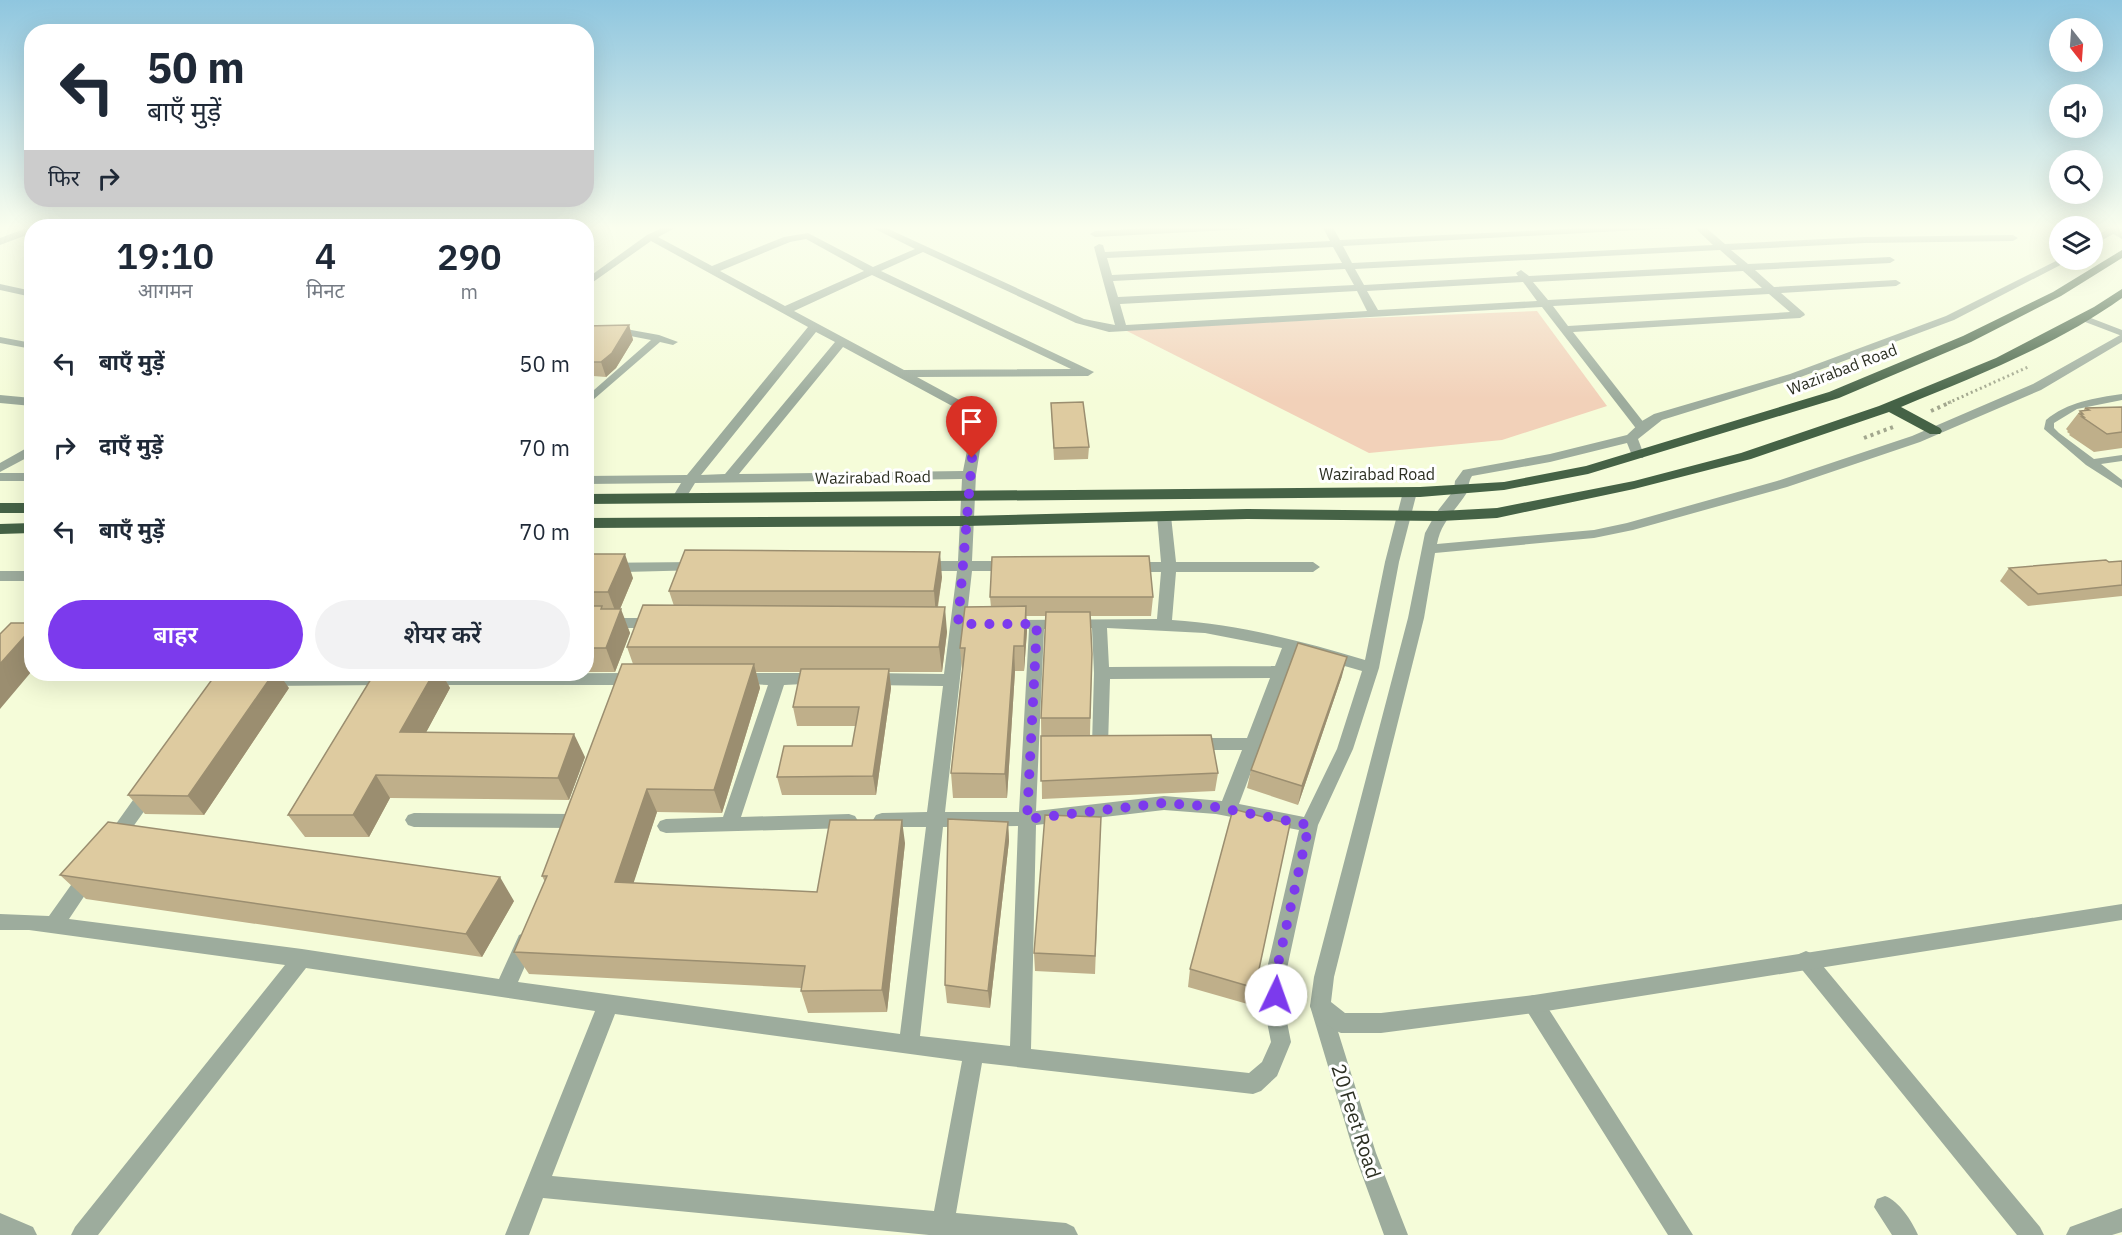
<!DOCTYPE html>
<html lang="hi">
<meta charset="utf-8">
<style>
:root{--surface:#fff;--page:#f2f2f3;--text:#1f2937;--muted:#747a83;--accent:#7c3aed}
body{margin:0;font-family:"IBM Plex Sans","Noto Sans Devanagari",sans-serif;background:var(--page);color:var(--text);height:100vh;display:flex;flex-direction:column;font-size:22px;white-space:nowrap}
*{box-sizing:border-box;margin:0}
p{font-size:20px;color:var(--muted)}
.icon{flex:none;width:33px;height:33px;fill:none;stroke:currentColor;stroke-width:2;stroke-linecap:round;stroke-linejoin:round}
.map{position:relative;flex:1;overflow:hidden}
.details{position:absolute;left:24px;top:219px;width:570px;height:462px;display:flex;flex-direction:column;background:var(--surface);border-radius:24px;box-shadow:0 6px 24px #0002}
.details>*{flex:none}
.guide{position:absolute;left:24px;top:24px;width:570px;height:183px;border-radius:24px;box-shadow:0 6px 24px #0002;background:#fff;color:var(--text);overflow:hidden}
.needle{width:39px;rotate:163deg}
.controls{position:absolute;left:2049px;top:18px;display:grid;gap:12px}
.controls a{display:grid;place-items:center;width:54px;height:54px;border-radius:50%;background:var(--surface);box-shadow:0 6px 24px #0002;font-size:30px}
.pin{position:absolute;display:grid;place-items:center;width:51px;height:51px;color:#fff;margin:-62px -26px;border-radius:50% 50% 50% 0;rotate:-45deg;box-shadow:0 0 6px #0007}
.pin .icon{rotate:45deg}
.me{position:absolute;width:66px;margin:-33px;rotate:3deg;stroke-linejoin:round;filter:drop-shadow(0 0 4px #0008)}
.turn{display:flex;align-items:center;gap:21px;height:126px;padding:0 24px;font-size:27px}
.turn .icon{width:78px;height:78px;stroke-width:2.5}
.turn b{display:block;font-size:42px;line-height:51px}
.then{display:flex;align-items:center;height:57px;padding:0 24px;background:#0003;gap:12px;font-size:22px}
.eta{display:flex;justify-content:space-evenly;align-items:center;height:102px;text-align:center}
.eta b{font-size:36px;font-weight:600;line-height:42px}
.cta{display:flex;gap:12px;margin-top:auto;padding:12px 24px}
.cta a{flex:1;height:69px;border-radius:36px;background:var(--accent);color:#fff;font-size:24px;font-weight:600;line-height:69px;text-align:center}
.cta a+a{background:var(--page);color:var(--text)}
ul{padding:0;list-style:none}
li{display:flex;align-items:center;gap:18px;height:84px;padding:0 24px}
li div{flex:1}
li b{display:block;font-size:22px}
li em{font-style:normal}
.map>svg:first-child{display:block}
</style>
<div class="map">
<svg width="2122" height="1235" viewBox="0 0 2122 1235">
<rect width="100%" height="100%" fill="#f5fcd9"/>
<!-- green -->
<path fill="#f2d1b9" d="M1537,311L1607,406L1502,440L1369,453L1121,328Z"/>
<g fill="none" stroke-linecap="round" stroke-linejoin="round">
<!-- path-far1 -->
<path stroke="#a2a78e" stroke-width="3" stroke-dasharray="2 3" stroke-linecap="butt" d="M1948,403L2028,367"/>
<!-- path -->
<path stroke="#a2a78e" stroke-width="4" stroke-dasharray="3 4" stroke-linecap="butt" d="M1931,411L1951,402
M1864,438L1893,427"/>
<!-- service -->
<path fill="#9dac9d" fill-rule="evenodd" d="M2083,315L2122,330V336L2080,320V316Z
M620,328L659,335L678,342L673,345L660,342L586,406V397L651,340L620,334L586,338V332Z
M2122,394V400L2077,409L2054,423V428L2059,433L2094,459L2122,455V461L2101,464L2122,480V488L2086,465L2044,429L2046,420C2067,402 2095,398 2122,394Z"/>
<!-- minor -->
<path fill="#9dac9d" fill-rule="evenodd" d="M32,226V233L0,245V238Z
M581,226H593L586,230V226Z
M666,226H679L658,237L712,266L784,237L808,233L873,267L915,249L869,226H882L1084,319L1115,325L1094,247L1099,244L1103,245L1105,252L1330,241L1322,226H1332L1340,240L1630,226H1704L1725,244L1865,237L2013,235L2018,238L2013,241L1865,243L1731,250L1748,264L1890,257L1895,260L1890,263L1755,270L1774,287L1896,280L1901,283L1896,286L1781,293L1804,313L1805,315L1800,318L1573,332L1648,428L1642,432L1638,431L1542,307L1109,332L1076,323L923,252L881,271L1094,372L1088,376L917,377L976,409L984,425L976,475L972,561H1012L1019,566L1012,571H972L945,812H1019L1029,629L1002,628L999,624L1002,620L1157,619L1161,572H1129L1122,567L1129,562H1161L1157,516L1159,513L1164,512L1171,516L1176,562H1313L1320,567L1313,572H1176L1172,620C1238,624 1301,641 1365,660L1385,562L1403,492L1410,488L1417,492L1399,562L1379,668L1353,749L1318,825L1286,973V1017L1291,1042L1277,1076L1261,1091L1253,1094L982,1063L956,1213L1066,1223L1074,1227L1078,1235H929L543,1198L529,1235H505L595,1011L306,968L98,1235H71L75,1227L285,965L29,930H0V914L49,916L81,871L88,869L95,871L97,877L69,919L302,949L499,979L519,935L526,932L533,935L536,941L518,982L900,1034L926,827H882L876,825L873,820L876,815L882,813L927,812L943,686L869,685L863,683L861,679L863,675L869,673L944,674L957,571H922L915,566L922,561H958L962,479L695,483L684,501L679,502L672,498L681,483L586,484V476L687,475L808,327L651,241L586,287V279L647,235ZM1694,227L1713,245L1352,263L1343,246ZM806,239L864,271L785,306L720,271L790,242ZM1333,247L1342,263L1112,275L1107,258ZM1720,250L1737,265L1529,276L1521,270L1516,273L1518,276L1364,285L1355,269ZM1345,269L1354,285L1118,297L1113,281ZM1743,271L1762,288L1548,300L1533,282ZM872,275L1071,369L904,370L794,311ZM1523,282L1537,301L1378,310L1367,291ZM1357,291L1367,311L1126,325L1120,304ZM1769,294L1790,312L1568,326L1553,306ZM816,332L835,342L725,474L701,475ZM843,347L967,414L972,425L963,471L739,474ZM1092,628L1094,673L1092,745L1094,750L1100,751L1106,750L1108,745L1110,679L1270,678L1247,738H1193L1187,739L1185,744L1187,749L1193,750H1242L1222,801L1164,796L1036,811L1044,629ZM1107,628L1205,633L1282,648L1275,666L1109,667ZM1296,652L1362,671L1337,749L1304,817L1239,804ZM1164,810L1216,814L1299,830L1266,973V1017L1271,1042L1262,1062L1249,1073L1031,1049L1036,825ZM1018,826L1010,1046L920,1036L943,827ZM615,1014L962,1061L934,1211L552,1176Z
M1192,226H1254L1249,229L1095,237L1090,234L1095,231Z
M2099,226H2111L2122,232V239Z
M0,284L32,291V297L0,290Z
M0,337L32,343V349L0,343Z
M0,395L32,398V406L0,403Z
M32,445V455L0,472V463Z
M0,473H32V481H0Z
M697,562L704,567L702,570L586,573V563Z
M0,571H32V581H0Z
M586,618H656L664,623L656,628H586Z
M635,673L641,675L643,679L641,683L635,685H425L419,683L417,679L424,674Z
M737,673H818L824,675L826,679L824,683L784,685L741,817L849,814L855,816L858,821L855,826L849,828L666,833L660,831L657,826L660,821L666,819L723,817L768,685L731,683L729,679L731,675Z
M263,674H390L397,679L395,683L389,685L263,686L257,684L255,680L257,676Z
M149,784L155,786L158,791L155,796L120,845L114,847L108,845L105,840L108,835L143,786Z
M414,813L571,814L577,816L580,821L577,826L571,828L414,827L408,825L405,820L408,815Z
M1806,951L1813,954L2040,1227L2044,1235H2017L1799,966L1796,960L1799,954Z
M1534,995L1541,997L1693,1235H1668L1527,1011L1524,1004L1527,997Z
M1320,997L1327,999L1330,1006L1376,1153L1408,1235H1384L1354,1153L1310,1006L1313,999Z
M1885,1196C1899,1201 1912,1221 1918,1235H1892L1874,1207L1877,1199Z
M2122,1208V1232L2112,1235H2066L2070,1227Z
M0,1213L33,1227L37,1235H0Z"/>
<!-- tertiary -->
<path fill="#9dac9d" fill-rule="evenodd" d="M2113,226H2122V229L2092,246V238Z
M2060,259L2070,260L1954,320L1798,378L1662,420L1638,439L1644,455L1643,458H1633L1627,443L1550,462L1472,476C1468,482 1469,488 1466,494C1455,511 1441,522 1437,544L1594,530L1627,523L1777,481L1912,436L2033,384L2122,334V342L2041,390L1920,442L1787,487L1633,530L1594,538L1435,553L1424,618L1334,977L1331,1002L1345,1013H1381L1534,995L2122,904V920L1534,1013L1381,1033H1341L1334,1030L1313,1013L1310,1006L1314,977L1408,618L1425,533L1436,513L1454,490L1455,481L1463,470L1550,454L1627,435L1642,421L1654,414L1790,374L1946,316Z"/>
<!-- trunk -->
<path fill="#456246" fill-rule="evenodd" d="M2122,250V258L2061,296L1971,342L1839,398L1588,474L1504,490L1420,497L586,504V494L1420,487L1504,482L1586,466L1829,392L1963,336L2053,292Z
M2122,289V298C2055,346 1976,376 1901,407L1940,428L1942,431L1940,434H1930L1889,412L1751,459L1634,489L1497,518L1441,521L1247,519L966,526L586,528V518L966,516L1247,509L1441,511L1497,508L1634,481L1741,453L1879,406L1996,358L2094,307Z
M0,503H32V513H0Z
M32,523V533L0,534V524Z"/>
</g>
<!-- wall -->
<path fill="#bfaf8a" d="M629,325L633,340L616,368L606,377L593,376L586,386V326Z
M1051,403L1089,447L1088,459L1054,460Z
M2122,407V448L2094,452L2069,435L2070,434L2067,432L2068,431L2066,429L2080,411H2083L2085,408Z
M586,554L633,578L620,609L630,633L615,672H586Z
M2122,561V596L2028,606L2000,581L2009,568Z
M942,577L938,607L947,632L942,672H889L891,688L876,795H782L777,777L852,746L856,726H797L793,707L801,672H756L760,688L722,813L657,812L633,883L817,892L905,843L887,1012L808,1013L801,991V988L529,974L514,952L545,882L542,876L633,664L627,647L674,606L669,591Z
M990,597H1153L1151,616H1090L1092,654L1090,735L1218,773L1215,791L1042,799L1041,718L1046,616H1026L1027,631L1024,671H1015L1007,798H953L951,773L962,671L960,648L991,607Z
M374,674H442L450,688L426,732L585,757L569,800L390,798L369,837H305L288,815Z
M1342,676L1298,805L1247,788L1251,770Z
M289,688L204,815L145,814L128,795Z
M1101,817L1095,974L1035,971L1034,953Z
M1008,822L1009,841L990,1008L947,1003L945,985Z
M60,875L514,901L482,957L86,899Z
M1190,969L1255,988L1251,1005L1188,987Z"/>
<!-- shaded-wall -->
<path fill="#9b8e70" d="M629,325L633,340L616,368L606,377L601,362Z
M588,362L593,376L586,386V364Z
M940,552L942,577L936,616L934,591Z
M625,554L633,578L617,616L608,592Z
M1026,606L1027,631L1024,671V646Z
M945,607L947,632L942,672L939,647Z
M621,609L630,633L615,672L606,648Z
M32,628V671L0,709V664Z
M1014,646L1015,671L1007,798L1005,774Z
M1347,657L1342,676L1298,805L1302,786Z
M754,664L760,688L722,813L714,790Z
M889,669L891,688L876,795L873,776Z
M273,674H279L289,688L204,815L188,796Z
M433,674H442L450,688L414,755L400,732Z
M574,734L585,757L569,800L558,778Z
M376,775L390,798L369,837L353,815Z
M647,789L657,812L626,906L615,882Z
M902,820L905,843L887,1012L882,990Z
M1008,822L1009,841L990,1008L988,991Z
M500,877L514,901L482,957L466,934Z"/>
<!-- building -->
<path fill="#decba0" stroke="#9b8e70" stroke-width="1.5" d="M629,325L612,353L601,362H588L586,364V326Z
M1083,402L1089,447L1054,448L1051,403Z
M2122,407V432L2107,434L2082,417H2084L2080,414H2083L2080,411L2089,410L2085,408Z
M685,550L940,552L934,591H669Z
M586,554H625L608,592H586Z
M1149,556L1153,597H990L992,557Z
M2106,560L2109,562L2122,561V585L2038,594L2009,568Z
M643,605L945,607L939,647H627Z
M586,606H602L601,609H621L606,648H586Z
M1026,606L1024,646H1014L1005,774L951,773L965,648H960L965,607Z
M1046,612H1090L1092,654L1090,718H1041Z
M11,623H32V628L0,664V634Z
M1298,643L1347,657L1302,786L1251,770Z
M622,664H754L714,790L647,789L615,882L817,892L830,820H902L882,990L801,991L805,966L514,952L547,876H542Z
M801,669H889L873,776L777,777L784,746H852L859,707H793Z
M216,674H273L188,796L128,795Z
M374,674H433L400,732L574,734L558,778L376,775L353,815H288Z
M1211,735L1218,773L1041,781V736Z
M1233,809L1290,824L1255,988L1190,969Z
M1045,815L1101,817L1095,956L1034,953Z
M948,819L1008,822L988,991L945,985Z
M108,822L500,877L466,934L60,875Z"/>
<!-- sky -->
<linearGradient id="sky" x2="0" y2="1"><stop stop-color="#8fc6df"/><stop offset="0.57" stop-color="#fafeee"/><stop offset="1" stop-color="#fafeee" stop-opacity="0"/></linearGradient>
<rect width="2122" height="399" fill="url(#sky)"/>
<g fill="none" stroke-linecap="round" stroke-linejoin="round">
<!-- route -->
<path stroke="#7c3aed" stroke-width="10" stroke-dasharray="0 18" d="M972,458L958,624H1037L1027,819L1164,803L1216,807L1309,825L1276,973V995"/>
</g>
<g text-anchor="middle" stroke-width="6" stroke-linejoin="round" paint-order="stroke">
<!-- street labels -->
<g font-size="16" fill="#2d3023" stroke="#fff">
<text transform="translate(1842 369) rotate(-21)" y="6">Wazirabad Road</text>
<text x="1377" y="480">Wazirabad Road</text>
<text transform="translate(873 477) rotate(-1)" y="6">Wazirabad Road</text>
</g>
<!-- near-street labels -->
<g font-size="20" fill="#2d3023" stroke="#fff">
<text transform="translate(1356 1121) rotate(72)" y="7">20 Feet Road</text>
</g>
</g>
</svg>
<div class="controls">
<a><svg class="needle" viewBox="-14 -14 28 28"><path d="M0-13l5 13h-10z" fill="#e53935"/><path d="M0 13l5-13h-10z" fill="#747a83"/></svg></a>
<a><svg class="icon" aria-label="sound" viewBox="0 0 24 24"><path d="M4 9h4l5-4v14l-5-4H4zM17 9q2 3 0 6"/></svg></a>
<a><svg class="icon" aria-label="search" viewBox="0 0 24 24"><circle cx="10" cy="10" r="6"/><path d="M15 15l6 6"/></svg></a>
<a><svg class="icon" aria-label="layers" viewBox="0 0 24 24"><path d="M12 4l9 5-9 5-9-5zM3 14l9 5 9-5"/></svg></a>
</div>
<div class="pin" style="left:972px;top:458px;background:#d93025"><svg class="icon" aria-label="arrive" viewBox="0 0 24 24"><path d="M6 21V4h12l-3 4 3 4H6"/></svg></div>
<svg class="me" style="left:1276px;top:995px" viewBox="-20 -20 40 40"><circle r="19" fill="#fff"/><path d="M0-13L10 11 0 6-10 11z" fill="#7c3aed"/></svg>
<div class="guide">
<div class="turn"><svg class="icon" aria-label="left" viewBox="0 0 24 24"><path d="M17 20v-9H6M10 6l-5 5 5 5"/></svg><div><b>50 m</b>बाएँ मुड़ें</div></div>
<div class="then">फिर<svg class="icon" aria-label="right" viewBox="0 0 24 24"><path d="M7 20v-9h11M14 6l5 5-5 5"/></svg></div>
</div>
<section class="details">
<div class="eta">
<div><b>19:10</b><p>आगमन</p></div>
<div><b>4</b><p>मिनट</p></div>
<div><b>290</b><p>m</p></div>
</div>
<ul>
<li><svg class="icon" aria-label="left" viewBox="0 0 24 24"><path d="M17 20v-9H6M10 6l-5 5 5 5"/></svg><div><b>बाएँ मुड़ें</b></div><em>50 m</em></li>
<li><svg class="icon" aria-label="right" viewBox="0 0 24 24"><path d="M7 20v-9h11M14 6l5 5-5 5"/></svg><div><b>दाएँ मुड़ें</b></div><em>70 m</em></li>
<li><svg class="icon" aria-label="left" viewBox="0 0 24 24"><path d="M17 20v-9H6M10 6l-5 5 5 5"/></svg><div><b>बाएँ मुड़ें</b></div><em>70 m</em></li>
</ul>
<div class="cta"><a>बाहर</a><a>शेयर करें</a></div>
</section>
</div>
